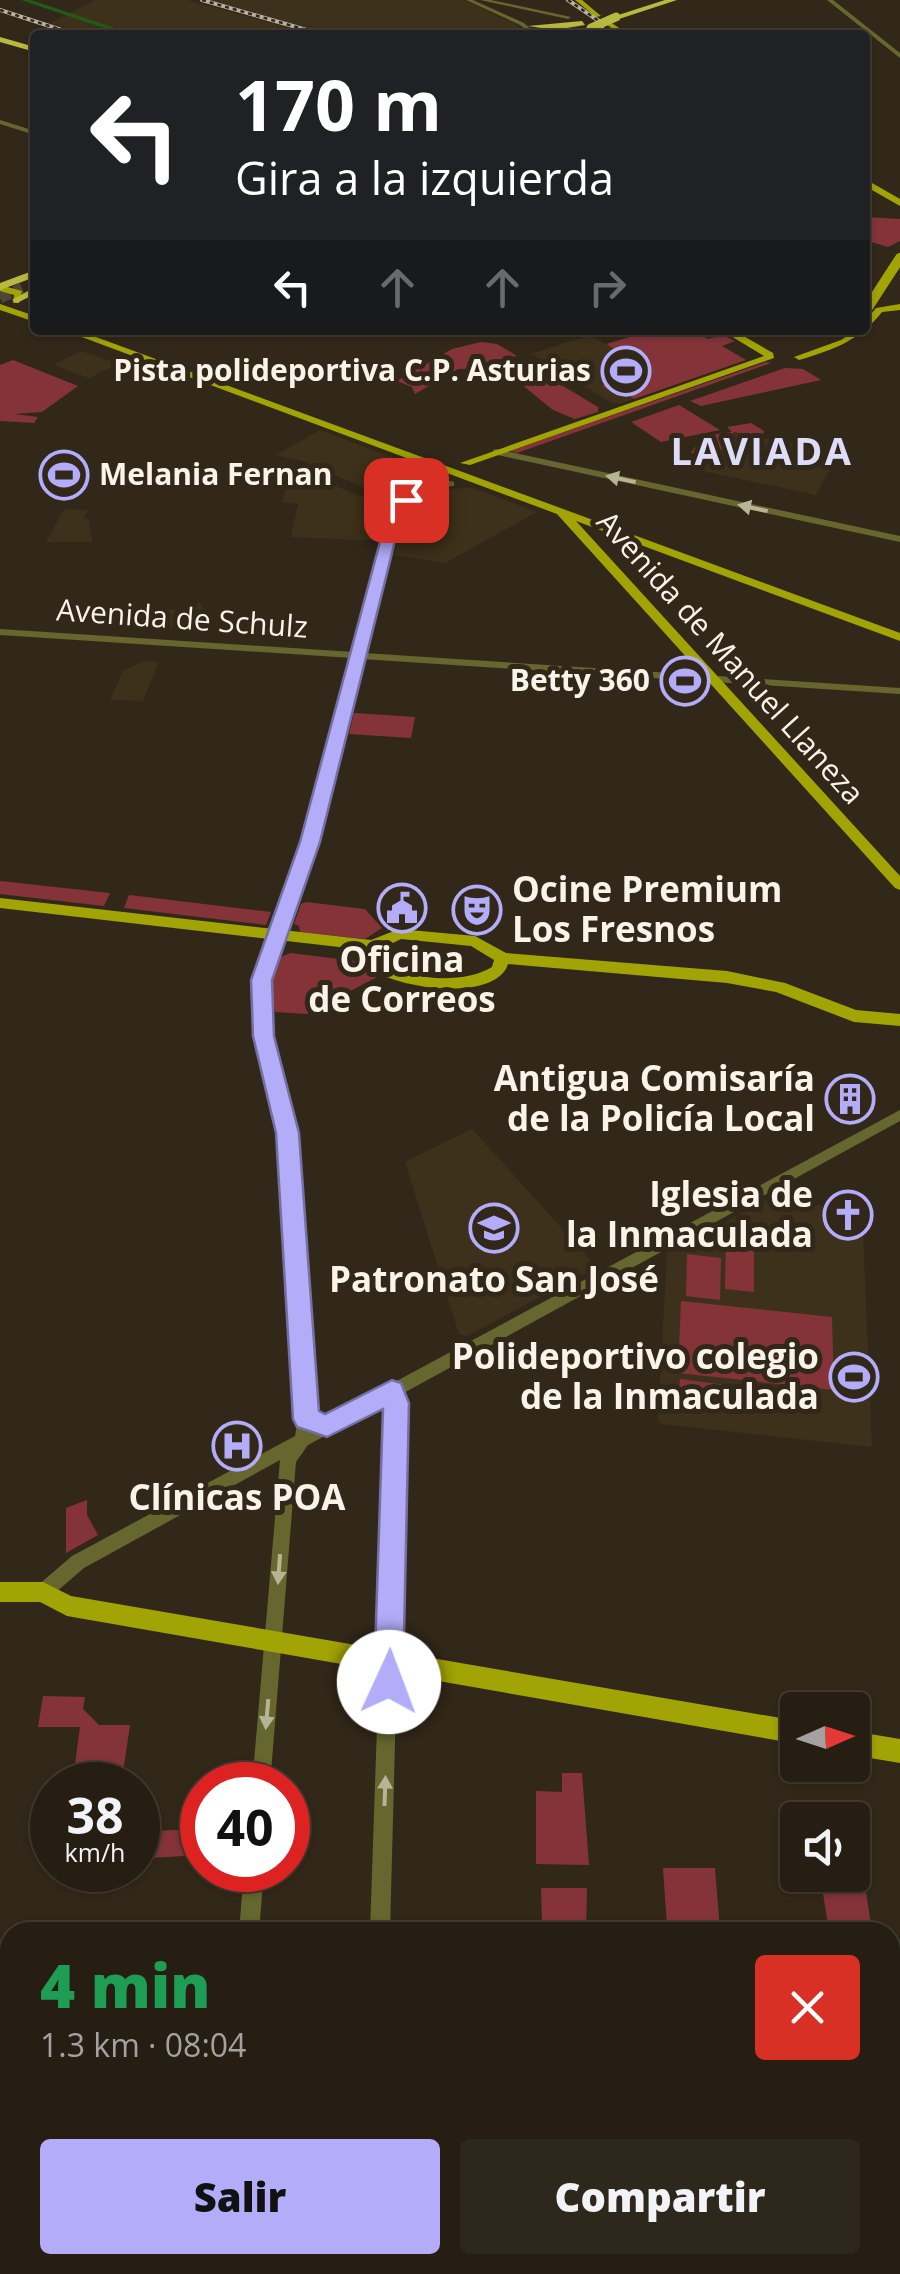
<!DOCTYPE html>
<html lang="es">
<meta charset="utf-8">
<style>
:root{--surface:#261e13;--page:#2e271c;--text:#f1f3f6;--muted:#a4a2a0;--line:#423c33;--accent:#b3acf9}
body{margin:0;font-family:"Open Sans",sans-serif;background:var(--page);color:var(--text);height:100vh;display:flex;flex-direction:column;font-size:38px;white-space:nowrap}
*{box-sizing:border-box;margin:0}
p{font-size:32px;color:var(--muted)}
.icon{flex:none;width:55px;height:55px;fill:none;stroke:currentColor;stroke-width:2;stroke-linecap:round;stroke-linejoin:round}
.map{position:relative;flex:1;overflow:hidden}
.panel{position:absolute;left:0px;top:1922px;width:900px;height:352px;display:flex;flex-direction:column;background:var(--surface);border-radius:30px 30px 0 0;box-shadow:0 2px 8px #0004,0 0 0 2px var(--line)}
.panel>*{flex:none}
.top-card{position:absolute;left:30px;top:30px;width:840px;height:305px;border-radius:10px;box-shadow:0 2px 8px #0004,0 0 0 2px var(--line);background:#202124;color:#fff;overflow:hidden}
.needle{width:65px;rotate:87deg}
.controls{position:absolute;left:780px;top:1692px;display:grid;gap:20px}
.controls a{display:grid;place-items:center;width:90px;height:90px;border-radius:10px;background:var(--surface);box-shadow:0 2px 8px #0004,0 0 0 2px var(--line);font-size:50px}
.speed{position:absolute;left:30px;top:1762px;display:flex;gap:20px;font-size:50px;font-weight:700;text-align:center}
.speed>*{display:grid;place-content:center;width:130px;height:130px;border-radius:50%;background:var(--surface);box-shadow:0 2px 8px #0004,0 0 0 2px var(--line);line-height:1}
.speed small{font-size:25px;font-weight:400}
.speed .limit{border:15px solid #d22;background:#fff;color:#111}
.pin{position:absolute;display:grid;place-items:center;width:85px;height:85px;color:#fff;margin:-42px;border-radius:20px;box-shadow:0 5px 15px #0006}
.me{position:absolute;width:110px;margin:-55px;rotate:2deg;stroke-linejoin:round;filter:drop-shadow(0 0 8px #0008)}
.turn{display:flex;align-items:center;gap:35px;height:210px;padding:0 40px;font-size:45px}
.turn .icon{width:130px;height:130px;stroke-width:2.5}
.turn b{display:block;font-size:70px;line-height:85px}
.lanes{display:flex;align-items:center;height:95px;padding:0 40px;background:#0003;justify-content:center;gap:50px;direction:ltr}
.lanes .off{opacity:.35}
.round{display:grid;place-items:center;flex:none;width:105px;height:105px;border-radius:10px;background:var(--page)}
.overview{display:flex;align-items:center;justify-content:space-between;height:170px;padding:0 40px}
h1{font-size:60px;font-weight:800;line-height:75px;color:#1e9e55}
.primary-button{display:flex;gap:20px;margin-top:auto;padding:20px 40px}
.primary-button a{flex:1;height:115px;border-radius:10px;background:var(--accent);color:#111;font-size:40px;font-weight:800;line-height:115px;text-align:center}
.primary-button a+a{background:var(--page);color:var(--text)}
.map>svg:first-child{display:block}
</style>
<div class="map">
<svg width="900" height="2274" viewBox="0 0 900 2274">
<rect width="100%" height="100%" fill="#322819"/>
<!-- built -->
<path fill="#3e311b" d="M95,0H187L314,35H89L51,23Z
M206,0H464L519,26L530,35H333Z
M590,335L650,370L609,384L633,399L620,404L610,402L531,354Z
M79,352H84L118,364L89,378L53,365Z
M320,430L426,470L430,479L393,500L302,461L276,455Z
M733,432L826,450L830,460L834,461L816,495L703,471L705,469L701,467L712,457L691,453L703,436L728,440Z
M300,472L376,502L385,516L378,541L291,537L298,504L281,502L292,474Z
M473,488L537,512L445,563L394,555L408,508L440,489Z
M64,509L88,510L83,519H89L92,542H46Z
M199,602L210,617L200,618L197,629L123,627L130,615L151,605L181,612Z
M144,661L159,662L143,701L110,700L123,671Z
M472,1129L597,1267L467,1336L459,1334L405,1162Z
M786,1190L792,1203L862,1210L872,1447L662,1424L658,1420L667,1252Z
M890,2041L900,2108V2274H797L796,2265H890Z"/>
<!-- green -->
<path fill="#843439" d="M865,217L900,219V241L888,247L865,240Z
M653,330H691L708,339L723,335L735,341L722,346L746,360L634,399L611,385L613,388L608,390L602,386L650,371L606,344Z
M481,342L497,344L517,356L491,361L479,369H458L415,394L412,387L397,381L452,349Z
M13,360L78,386L42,412L14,414L38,417L34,423L0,421V365Z
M766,362L771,363L517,453L510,451Z
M785,368L803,369L821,380L701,406L690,401Z
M548,377L598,407V412L575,419L553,410L520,383Z
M679,405L720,430L661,442L631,422Z
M751,423L764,431L762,437L734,432L716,458L691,453L703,436L732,432L727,427Z
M354,713L415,717L411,738L349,734Z
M0,881L110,893L104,906L0,894Z
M129,895L271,912L266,925L124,908Z
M306,902L365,909L382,928L365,939L300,932L299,926L294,924L301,904Z
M290,953L355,961L377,977L307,1014L275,1012L271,987L279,958Z
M726,1237L754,1240V1292L725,1289Z
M687,1254L721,1258L720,1300L686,1296Z
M681,1301L832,1317L834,1390L678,1373Z
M680,1379L741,1387L740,1407L678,1399Z
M87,1500V1515L98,1535L66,1553V1508Z
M43,1696L85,1697L83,1709L99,1725H130L122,1779H73L80,1727H38Z
M562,1773H582L589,1865L536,1864V1791L562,1792Z
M202,1829V1855L148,1858L151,1831Z
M663,1868H715L720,1930L672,1932L667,1926Z
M865,1886L871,1925L864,1931H829L822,1887Z
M541,1888H587L586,1932H549L542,1926Z"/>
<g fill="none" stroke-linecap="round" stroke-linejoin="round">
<!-- river -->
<path fill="#215c17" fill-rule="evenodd" d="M21,0H31L136,35H125Z"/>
<!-- highway-tunnel -->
<path stroke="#504638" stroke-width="11" stroke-dasharray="11 5" stroke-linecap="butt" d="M0,298L22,288"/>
<!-- minor -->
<path fill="#66672e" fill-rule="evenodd" d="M466,0H473L524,23L538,35H532L520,25Z
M480,0H491L571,17L568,19Z
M827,0H833L900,53V58Z
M0,120L35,131V135L0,124Z
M496,449L900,536V542L493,454V450Z
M451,481L454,482V486L435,488L400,508L364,653L900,688V694L362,659L316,842L267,980L269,1035L294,1133L314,1419L313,1426L900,1110V1121L400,1395L404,1403L390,1932H370L388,1402L308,1445L296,1462L270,1785H252L280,1460L84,1568L49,1598L43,1600L37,1598L34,1592L37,1586L72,1556L295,1436L298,1419L280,1133L257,1035L255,980L304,842L352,658L0,635V629L354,652L391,507L430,483Z
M244,1870H264L259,1932H239Z
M212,2265H234L233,2274H211Z
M360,2265H382V2274H360Z"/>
<!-- major -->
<path fill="#a2a305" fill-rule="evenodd" d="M575,0H582L601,16L596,17Z
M606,22H610L630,35H621L606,24Z
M865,179L900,199V206L865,186Z
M0,285L22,291L19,303H13L14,295L0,291Z
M865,295L871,298L865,302Z
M0,304L35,316V322L0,310Z
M900,304V310L882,312C859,341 833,350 799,360L794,357L841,340L856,330H865V321L876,308Z
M63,330H77L900,633V641L576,521L900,876V890L895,888L557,514Z
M721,330H733L773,353L774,358L470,465L460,463L764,356Z
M0,898L371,940L399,929L475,936L506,953L727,971L785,983L856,1010L900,1014V1026L854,1022L776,992L727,983L508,964C496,1004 387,989 364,963L365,950L0,908ZM401,939L471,946L494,960L492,967C462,985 408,980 380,961L381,949Z
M0,1582H43L71,1596L798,1721V1744L67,1616L40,1602H0Z
M852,1731L900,1739V1763L852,1755Z"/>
<!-- highway -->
<path fill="#b8ba40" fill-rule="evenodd" d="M665,0H677L619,19L612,17Z
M582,21L585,25L555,30L528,26Z
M0,37L35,47V52L0,42Z
M35,270V277L0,290V283Z
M35,287V294L17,303L12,300Z"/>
<!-- rail casing -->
<g stroke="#b8b1a5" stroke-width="4">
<path id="rail" d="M202,0L324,35
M568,0L599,21L605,35
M0,10L77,35"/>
</g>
<!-- rail -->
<use href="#rail" stroke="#322819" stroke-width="2.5" stroke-dasharray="4" stroke-linecap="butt"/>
<!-- major-bridge -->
<path stroke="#a2a305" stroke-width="10" d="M865,312L900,258"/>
<!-- highway-bridge -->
<path stroke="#b8ba40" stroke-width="9" d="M591,28L616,17"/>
</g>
<!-- one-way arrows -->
<defs><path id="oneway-solid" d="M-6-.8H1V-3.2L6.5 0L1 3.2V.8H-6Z" transform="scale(2.5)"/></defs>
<g fill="#b7b495">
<use href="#oneway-solid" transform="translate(621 479) rotate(-168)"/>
<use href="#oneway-solid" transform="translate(753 508) rotate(-168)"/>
<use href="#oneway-solid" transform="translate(279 1569) rotate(94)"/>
<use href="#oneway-solid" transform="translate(267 1714) rotate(95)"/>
<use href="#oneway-solid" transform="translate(385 1791) rotate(-88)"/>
</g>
<!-- route -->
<path fill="#b3acf9" stroke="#7470a2" stroke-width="2.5" d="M406,496L413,500L403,509L320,842L272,980L274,1036L299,1133L319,1411L325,1414L392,1380L401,1383L409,1403L403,1682L399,1692L389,1697L378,1692L374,1682L383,1409L327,1437L297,1427L293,1419L276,1133L253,1036L251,980L300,842L389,508Z"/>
<!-- icons -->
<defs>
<g id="stadium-ring" transform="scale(2.5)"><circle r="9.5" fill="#322819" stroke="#b3acf9" stroke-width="1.5"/><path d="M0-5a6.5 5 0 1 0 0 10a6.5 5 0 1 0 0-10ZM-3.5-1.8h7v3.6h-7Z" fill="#b3acf9"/></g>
<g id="civic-ring" transform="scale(2.5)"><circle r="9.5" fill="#322819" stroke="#b3acf9" stroke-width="1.5"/><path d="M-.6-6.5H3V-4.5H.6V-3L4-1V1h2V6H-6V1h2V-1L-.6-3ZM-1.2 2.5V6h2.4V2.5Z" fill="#b3acf9"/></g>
<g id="theatre-ring" transform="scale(2.5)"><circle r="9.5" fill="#322819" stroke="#b3acf9" stroke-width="1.5"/><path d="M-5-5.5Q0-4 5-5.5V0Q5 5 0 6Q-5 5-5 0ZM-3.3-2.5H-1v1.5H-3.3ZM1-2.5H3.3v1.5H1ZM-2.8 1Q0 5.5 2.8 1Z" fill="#b3acf9"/></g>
<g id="building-ring" transform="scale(2.5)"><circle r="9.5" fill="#322819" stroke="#b3acf9" stroke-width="1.5"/><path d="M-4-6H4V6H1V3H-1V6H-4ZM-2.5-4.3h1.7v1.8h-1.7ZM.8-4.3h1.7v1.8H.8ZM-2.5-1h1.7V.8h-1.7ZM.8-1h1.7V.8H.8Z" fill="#b3acf9"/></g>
<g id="church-ring" transform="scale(2.5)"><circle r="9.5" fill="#322819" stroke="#b3acf9" stroke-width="1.5"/><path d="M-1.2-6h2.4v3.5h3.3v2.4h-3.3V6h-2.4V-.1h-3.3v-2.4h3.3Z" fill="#b3acf9"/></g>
<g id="school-ring" transform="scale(2.5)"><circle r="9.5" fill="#322819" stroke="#b3acf9" stroke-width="1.5"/><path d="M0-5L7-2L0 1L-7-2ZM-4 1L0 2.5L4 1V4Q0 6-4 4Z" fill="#b3acf9"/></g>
<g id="hospital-ring" transform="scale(2.5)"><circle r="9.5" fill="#322819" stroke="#b3acf9" stroke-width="1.5"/><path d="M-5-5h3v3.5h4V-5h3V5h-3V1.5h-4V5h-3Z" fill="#b3acf9"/></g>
</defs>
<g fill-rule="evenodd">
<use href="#stadium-ring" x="626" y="371"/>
<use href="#stadium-ring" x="64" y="475"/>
<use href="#stadium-ring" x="685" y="681"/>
<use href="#civic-ring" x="402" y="908"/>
<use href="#theatre-ring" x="477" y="910"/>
<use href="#building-ring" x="850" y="1099"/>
<use href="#church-ring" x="848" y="1215"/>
<use href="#school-ring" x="494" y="1228"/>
<use href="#stadium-ring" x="854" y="1377"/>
<use href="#hospital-ring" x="237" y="1446"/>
</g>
<g text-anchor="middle" stroke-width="10" stroke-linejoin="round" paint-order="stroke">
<!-- far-poi labels -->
<g font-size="30" font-weight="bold" fill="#f9f3e9" stroke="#322819" text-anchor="end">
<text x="591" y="381">Pista polideportiva C.P. Asturias</text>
<text x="99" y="485" text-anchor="start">Melania Fernan</text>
<text x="650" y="691">Betty 360</text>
</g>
<!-- far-street labels -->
<g font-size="30" fill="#f9f3e9" stroke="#322819">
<text transform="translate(182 619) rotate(4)" y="10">Avenida de Schulz</text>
<text transform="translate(730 658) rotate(48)" y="10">Avenida de Manuel Llaneza</text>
</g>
<!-- poi labels -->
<g font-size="35" font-weight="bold" fill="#f9f3e9" stroke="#322819">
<text x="512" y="902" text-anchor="start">Ocine Premium<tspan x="512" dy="40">Los Fresnos</tspan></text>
<text x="402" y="972">Oficina<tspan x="402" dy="40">de Correos</tspan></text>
<text x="815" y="1091" text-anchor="end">Antigua Comisaría<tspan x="815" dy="40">de la Policía Local</tspan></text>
<text x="813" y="1207" text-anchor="end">Iglesia de<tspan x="813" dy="40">la Inmaculada</tspan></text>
<text x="494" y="1292">Patronato San José</text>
<text x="819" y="1369" text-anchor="end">Polideportivo colegio<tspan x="819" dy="40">de la Inmaculada</tspan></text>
<text x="237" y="1510">Clínicas POA</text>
</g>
<!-- far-district labels -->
<g font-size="38" font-weight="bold" letter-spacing="2.5" fill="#dddcf9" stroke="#322819">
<text x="762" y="465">LAVIADA</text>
</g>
</g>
</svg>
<div class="controls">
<a><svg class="needle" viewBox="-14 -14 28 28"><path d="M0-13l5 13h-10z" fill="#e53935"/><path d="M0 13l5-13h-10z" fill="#a4a2a0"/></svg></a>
<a><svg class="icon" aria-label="sound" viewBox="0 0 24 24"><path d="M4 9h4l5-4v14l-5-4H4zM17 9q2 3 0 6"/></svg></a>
</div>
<div class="speed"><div>38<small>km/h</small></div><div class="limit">40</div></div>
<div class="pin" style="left:406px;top:500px;background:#d93025"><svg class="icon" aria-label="arrive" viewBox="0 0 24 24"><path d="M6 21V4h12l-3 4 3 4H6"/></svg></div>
<svg class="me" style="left:389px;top:1682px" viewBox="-20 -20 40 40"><circle r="19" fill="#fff"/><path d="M0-13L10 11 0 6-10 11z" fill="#b3acf9"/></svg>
<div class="top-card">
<div class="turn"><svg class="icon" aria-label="left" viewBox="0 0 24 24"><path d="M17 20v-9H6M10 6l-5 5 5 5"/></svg><div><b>170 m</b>Gira a la izquierda</div></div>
<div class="lanes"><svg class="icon" aria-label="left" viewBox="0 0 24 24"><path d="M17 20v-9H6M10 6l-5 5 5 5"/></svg><svg class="icon off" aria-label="ahead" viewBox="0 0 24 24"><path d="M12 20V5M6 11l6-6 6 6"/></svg><svg class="icon off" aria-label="ahead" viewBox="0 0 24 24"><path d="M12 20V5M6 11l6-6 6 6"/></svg><svg class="icon off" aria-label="right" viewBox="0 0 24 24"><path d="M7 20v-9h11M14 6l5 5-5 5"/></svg></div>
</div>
<section class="panel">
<div class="overview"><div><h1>4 min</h1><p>1.3 km · 08:04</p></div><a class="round" style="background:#d93025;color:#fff"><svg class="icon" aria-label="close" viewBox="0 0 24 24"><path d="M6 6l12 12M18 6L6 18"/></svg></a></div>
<div class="primary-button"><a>Salir</a><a>Compartir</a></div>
</section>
</div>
